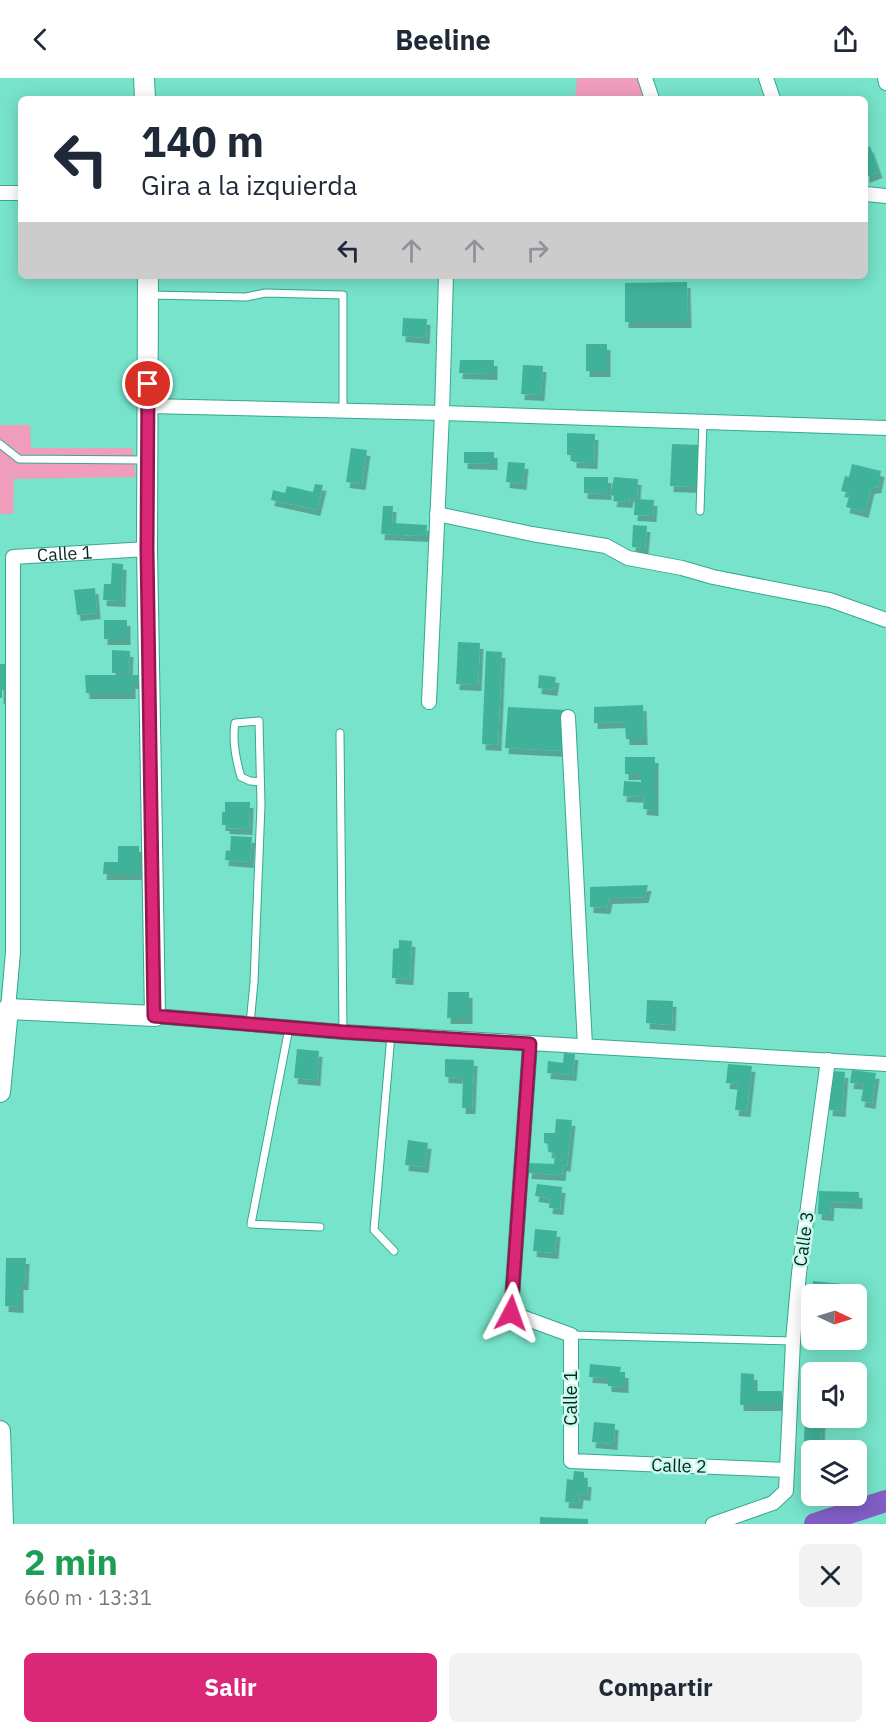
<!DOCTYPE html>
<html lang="es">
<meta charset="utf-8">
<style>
:root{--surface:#fff;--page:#f2f2f3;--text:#1f2937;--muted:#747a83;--accent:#db2777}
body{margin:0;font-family:"IBM Plex Sans",sans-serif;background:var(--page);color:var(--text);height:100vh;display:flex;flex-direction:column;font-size:22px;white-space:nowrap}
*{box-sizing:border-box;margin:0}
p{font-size:20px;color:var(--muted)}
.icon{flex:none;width:33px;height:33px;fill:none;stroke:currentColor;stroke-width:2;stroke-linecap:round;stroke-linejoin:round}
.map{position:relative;height:1446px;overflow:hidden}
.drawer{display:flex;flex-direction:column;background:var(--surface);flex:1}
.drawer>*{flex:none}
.guide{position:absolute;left:18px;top:18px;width:850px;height:183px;border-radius:9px;box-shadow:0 3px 15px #0003;background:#fff;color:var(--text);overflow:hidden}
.needle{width:39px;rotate:94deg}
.fabs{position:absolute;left:801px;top:1206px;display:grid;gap:12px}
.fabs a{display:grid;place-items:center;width:66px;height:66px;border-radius:9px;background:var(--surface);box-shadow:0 3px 15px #0003;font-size:30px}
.pin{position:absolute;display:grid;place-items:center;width:51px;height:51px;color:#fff;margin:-26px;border:3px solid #fff;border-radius:50%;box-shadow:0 2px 6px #0007}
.me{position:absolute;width:66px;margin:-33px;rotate:4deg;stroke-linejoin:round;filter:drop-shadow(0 0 4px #0008)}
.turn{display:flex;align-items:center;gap:21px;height:126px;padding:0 24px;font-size:27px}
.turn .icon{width:78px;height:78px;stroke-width:2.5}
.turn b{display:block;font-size:42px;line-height:51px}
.lanes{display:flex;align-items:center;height:57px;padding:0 24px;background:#0003;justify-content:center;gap:30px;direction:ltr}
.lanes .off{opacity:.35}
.round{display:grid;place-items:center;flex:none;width:63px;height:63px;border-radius:9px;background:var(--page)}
.overview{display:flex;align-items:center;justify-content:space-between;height:102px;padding:0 24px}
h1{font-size:36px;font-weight:700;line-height:45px;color:#1e9e55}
.primary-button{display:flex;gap:12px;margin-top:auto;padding:12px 24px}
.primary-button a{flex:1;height:69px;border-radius:9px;background:var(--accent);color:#fff;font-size:24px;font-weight:700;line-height:69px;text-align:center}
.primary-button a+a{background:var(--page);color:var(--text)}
header{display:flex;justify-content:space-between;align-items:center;height:78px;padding:0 24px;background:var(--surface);font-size:27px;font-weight:700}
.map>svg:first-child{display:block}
</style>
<header><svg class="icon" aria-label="back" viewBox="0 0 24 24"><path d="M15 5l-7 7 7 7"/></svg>Beeline<svg class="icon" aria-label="share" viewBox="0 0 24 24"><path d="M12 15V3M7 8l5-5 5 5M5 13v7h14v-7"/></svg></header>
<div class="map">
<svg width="886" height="1446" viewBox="0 0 886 1446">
<defs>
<filter id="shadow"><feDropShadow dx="3.5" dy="6" stdDeviation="0" flood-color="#0004"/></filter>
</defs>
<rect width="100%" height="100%" fill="#77e3ca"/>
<!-- green -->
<path fill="#ef9dba" d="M577,0H638L645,21H575Z
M0,347H30L31,370H132L136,399L14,401L13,436H0Z"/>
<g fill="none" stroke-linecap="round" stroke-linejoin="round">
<!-- river -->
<path stroke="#815ec6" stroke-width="22" d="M815,1446L886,1423"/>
</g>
<!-- building -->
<path fill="#40b29a" filter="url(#shadow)" d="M870,68L879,94L866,99V70Z
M687,204L688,244H625V205Z
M403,240L427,241L426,260L402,258Z
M586,266H607V293H586Z
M460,282H494V296L459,295Z
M523,287L543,288L541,317L521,316Z
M567,355L595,356L594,385L573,384V377H567Z
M672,366L699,367L697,409L670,408Z
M351,370L367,372L362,406L346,404Z
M464,374H494V386L464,385Z
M508,384L525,385L523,406L506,404Z
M852,386L881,393L878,409L871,410L865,434L846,429L850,415L841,413L845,398L849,399Z
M584,399H608V416L584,415Z
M614,399L638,401L637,418H630L629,424L613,423L614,418L610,417Z
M315,406L323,407L317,432L271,422L273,412L285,415L287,408L313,414Z
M635,421L654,422L653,438L634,437Z
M383,428H393L392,445L427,447L426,458L381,456Z
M633,447L647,448L645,470L632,469Z
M112,485L123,486L122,523L103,522L104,506H111Z
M95,510L97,535L77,537L74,512Z
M104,542H127V561H104Z
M458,564L480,565L478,607L456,606Z
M112,572L130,573L129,595H112Z
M486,573L502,574L498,667L482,666Z
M0,586H7L5,613L2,612V620H0Z
M85,597H138V605H132V615H86Z
M539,597L556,599L554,612L538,610Z
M643,627L644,661H626L625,644L594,645V629Z
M508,629L566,632L564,673L505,670Z
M625,679H655V732L643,731L644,719L623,718L624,703L641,704V696H625Z
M225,724H250L249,751L226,750V747H222V734H225Z
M231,758L252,759L250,784L225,782L226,772L230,773Z
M118,768H139V796H103L104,784H118Z
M648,807L645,819L609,820L607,830L590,829V809Z
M399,862L412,863L410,901L392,900L393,871L399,870Z
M448,914H469V940H447Z
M647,922L673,923L672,947L646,945Z
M297,971L319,973L317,1002L294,1000Z
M564,975L575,976L573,997L547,995L548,983L563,985Z
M445,981L474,982L472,1030H462L463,1000L445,999Z
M728,986L752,988L747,1033L735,1032L738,1006L726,1005Z
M852,992L876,995L872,1025L861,1023L864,1006L850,1005Z
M832,993L845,994L842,1033L829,1032Z
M556,1041L572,1042L567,1088L563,1087L562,1097L528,1095L529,1085L554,1086L555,1075L548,1074L549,1066L544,1065V1055H555Z
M408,1062L428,1065L425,1089L405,1087Z
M537,1106L562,1109L560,1131L549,1130L550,1120L535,1118Z
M819,1113L859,1114V1125L831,1124L830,1137L818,1136Z
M535,1151L557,1153L555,1175L533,1173Z
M6,1180H26L25,1206H20V1229L5,1228Z
M813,1203L852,1207L851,1216L812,1213Z
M590,1286L621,1289L620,1294H625V1309L608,1308V1300L589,1299Z
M741,1295L754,1296V1313H782V1327H740Z
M805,1338L822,1340L821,1364L804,1363Z
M594,1344L615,1346L614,1366L592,1364Z
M574,1393L584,1394V1403H588L587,1417L580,1416L579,1425L565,1424L567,1401L573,1402Z
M540,1439L588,1441V1446H540Z"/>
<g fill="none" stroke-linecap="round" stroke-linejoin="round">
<!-- lane casing -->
<g stroke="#34a891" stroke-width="9">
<path id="lane" d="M150,217L246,219L265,215L343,217V332
M0,366L19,381L145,382
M700,433L703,344
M340,655L343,954
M250,946L254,904L261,727L259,643L235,645C232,663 236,682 241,699L250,703L260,704
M289,950L251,1146L320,1149
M391,957L374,1152L394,1173
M571,1257L793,1263"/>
</g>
<!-- street casing -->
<g stroke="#34a891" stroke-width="16">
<g id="street">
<path d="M645,0L652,21"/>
<path d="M766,0L773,21"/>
<path d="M885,0L886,5"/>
<path d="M0,115H21"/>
<path d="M866,116L886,118"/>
<path d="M148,328L442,335L886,350"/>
<path d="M437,436L532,456L606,468L628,480L682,490L713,499L830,522L886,542"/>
<path d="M429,624L442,335L446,198"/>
<path d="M568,639L585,968"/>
<path id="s1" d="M8,931L13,874V479L147,471"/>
<path d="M155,938L343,954L886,986"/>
<path d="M530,966L511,1235L571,1257V1383L787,1392"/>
<path d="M713,1446L773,1425L786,1413L793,1263L799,1195L828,982"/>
</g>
</g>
<!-- secondary casing -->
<g stroke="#34a891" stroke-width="22">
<path id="secondary" d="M144,0L145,21
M0,1014L8,931L155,938L147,471L148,198
M0,1353L3,1446"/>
</g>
<!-- lane -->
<use href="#lane" stroke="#fff" stroke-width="7"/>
<!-- street -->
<use href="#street" stroke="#fff" stroke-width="14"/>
<!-- secondary -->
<use href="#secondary" stroke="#fff" stroke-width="20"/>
</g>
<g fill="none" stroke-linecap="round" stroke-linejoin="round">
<!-- route casing -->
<g stroke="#8e194d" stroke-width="15">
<path id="route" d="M148,306L147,471L154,938L343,954L530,966L511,1235"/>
</g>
<!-- route -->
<use href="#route" stroke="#db2777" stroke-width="10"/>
</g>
<g text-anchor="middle" stroke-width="5" stroke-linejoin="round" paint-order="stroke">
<!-- street labels -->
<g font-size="18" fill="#052922" stroke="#c8f9ec">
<text dy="6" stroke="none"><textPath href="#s1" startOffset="504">Calle 1</textPath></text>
<text transform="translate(804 1161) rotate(-82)" y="6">Calle 3</text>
<text transform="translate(571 1320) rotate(-90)" y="6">Calle 1</text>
<text transform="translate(679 1388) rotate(2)" y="6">Calle 2</text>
</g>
</g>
</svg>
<div class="fabs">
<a><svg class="needle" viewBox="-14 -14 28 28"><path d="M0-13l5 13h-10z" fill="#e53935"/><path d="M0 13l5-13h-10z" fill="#747a83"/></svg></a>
<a><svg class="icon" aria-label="sound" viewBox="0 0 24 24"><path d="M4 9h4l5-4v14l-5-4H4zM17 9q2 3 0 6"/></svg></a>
<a><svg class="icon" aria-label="layers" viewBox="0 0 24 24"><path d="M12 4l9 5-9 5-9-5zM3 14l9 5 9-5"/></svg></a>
</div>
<div class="pin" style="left:148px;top:306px;background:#d93025"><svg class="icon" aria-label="arrive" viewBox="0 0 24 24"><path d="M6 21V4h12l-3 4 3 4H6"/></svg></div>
<svg class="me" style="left:511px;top:1235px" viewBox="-20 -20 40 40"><path d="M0-17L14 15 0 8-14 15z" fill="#db2777" stroke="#fff" stroke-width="4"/></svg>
<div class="guide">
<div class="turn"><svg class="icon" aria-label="left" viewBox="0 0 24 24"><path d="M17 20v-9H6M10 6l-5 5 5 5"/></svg><div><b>140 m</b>Gira a la izquierda</div></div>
<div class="lanes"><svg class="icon" aria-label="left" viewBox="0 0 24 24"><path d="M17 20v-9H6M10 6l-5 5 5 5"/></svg><svg class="icon off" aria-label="ahead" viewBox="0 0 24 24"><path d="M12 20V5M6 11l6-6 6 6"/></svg><svg class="icon off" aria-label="ahead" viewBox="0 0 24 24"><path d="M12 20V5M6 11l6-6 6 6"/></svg><svg class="icon off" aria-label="right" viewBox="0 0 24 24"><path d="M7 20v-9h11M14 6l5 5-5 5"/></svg></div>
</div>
</div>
<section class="drawer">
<div class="overview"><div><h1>2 min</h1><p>660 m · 13:31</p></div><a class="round"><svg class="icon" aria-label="close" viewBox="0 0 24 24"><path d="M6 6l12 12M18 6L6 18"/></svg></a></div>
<div class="primary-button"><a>Salir</a><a>Compartir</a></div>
</section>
